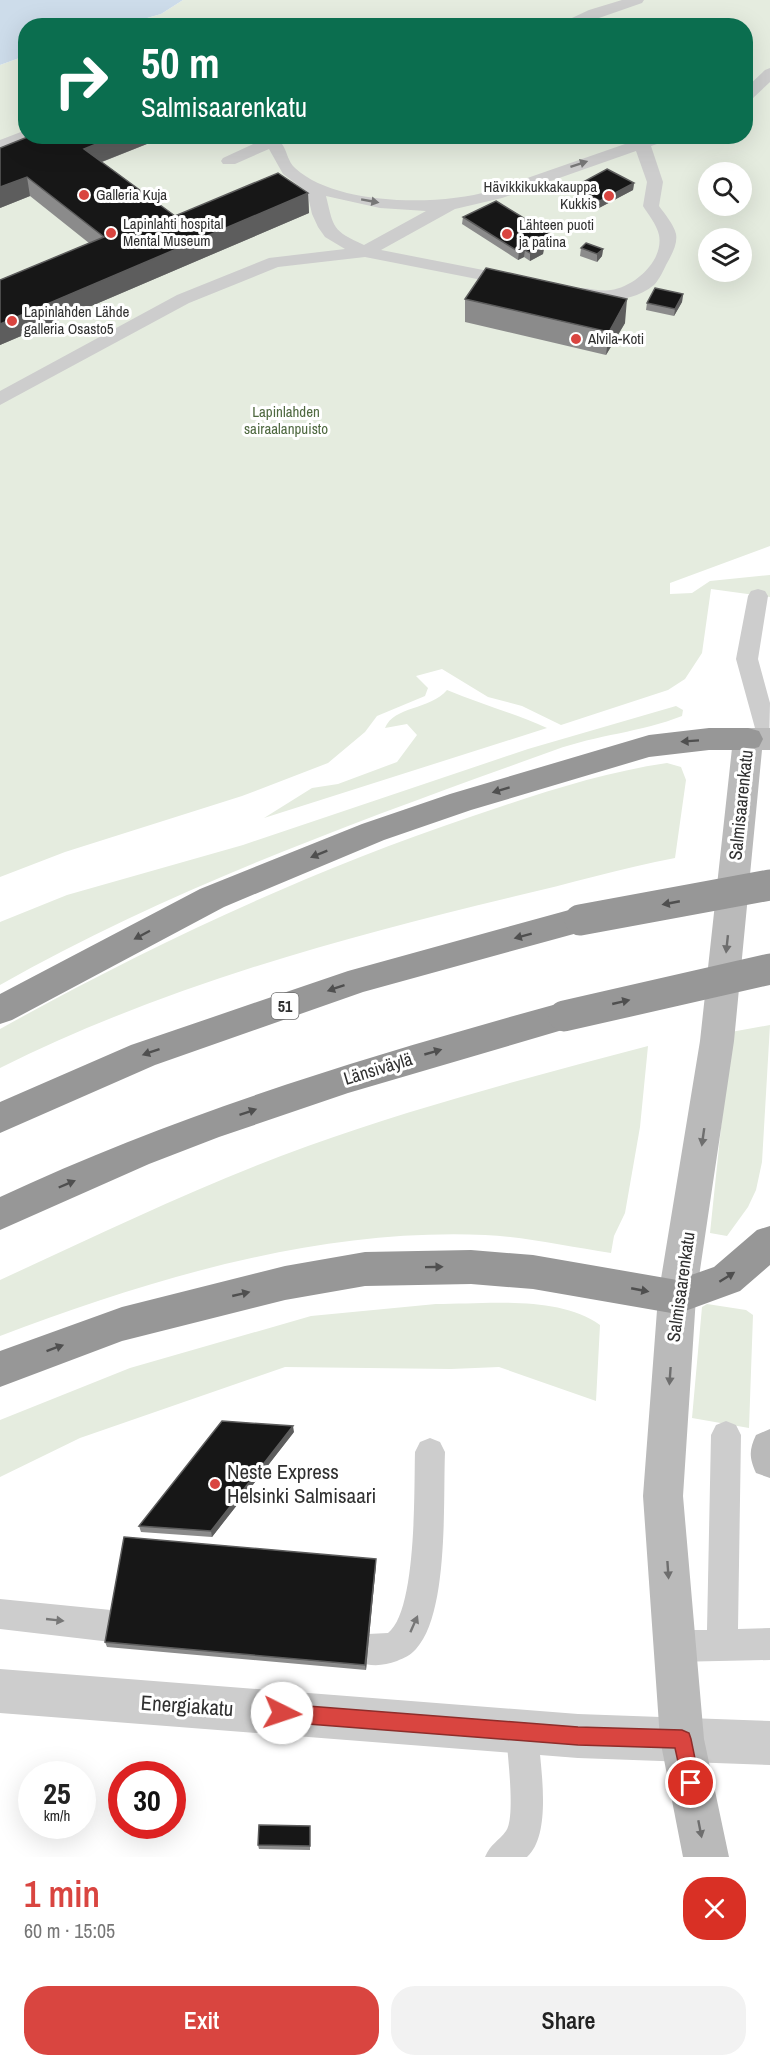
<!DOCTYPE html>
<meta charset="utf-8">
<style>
:root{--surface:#fff;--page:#f2f2f2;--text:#222;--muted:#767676;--accent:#d94540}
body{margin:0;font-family:"Archivo Narrow",sans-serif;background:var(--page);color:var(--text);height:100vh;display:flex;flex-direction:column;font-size:22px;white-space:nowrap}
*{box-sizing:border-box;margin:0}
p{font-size:20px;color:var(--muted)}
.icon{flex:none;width:33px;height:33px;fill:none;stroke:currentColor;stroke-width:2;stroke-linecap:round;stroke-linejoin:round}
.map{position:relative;height:1857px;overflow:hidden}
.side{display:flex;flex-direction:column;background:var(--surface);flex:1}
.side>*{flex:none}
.hud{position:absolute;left:18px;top:18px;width:735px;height:126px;border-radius:24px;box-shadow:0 6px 24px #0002;background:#0b6e4f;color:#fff;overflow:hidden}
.fabs{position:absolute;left:698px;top:162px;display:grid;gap:12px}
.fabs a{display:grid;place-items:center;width:54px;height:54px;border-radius:50%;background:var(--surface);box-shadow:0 6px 24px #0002;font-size:30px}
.speed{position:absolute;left:18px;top:1761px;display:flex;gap:12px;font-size:30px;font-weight:700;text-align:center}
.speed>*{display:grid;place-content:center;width:78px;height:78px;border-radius:50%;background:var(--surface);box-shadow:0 6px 24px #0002;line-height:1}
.speed small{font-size:15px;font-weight:400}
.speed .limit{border:9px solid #d22;background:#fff;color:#111}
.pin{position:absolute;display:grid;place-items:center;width:51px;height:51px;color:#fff;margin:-26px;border:3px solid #fff;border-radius:50%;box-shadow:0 2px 6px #0007}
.me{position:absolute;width:66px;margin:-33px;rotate:94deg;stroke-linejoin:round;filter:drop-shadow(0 0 4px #0008)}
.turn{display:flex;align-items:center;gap:21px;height:126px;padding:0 24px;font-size:27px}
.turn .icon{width:78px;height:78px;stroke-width:2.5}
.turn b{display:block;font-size:42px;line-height:51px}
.round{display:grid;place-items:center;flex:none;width:63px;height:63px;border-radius:24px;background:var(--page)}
.overview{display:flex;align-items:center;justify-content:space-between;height:102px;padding:0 24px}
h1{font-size:36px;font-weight:600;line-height:45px;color:var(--accent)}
.button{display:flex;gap:12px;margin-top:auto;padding:12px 24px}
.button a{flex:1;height:69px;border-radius:24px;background:var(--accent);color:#fff;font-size:24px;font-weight:600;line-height:69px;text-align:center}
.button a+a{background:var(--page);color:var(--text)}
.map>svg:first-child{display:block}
</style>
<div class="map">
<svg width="770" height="1857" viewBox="0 0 770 1857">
<rect width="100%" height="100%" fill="#fff"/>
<!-- green -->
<path fill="#e5ecdf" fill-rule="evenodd" d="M183,0H770V546L670,583V594L692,593L710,581L770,575V597L711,589L702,653L685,679L668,690L561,725L522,706L488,697L442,669L416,676L428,688L425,696L377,716L365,732L328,763L242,796L65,852L0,877V65L25,56L26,136H746V26L123,25L161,14ZM708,172H741V206H708ZM708,238H741V272H708Z
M447,690C480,704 514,713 547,728L264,818L312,788L338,784L397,762L417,735L407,724L385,728C394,706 430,710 447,690Z
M676,706L683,710L682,716C642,732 596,735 555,750C366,818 175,886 0,985V922L67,895L243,845L528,749Z
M667,763L681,767L686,780L675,858C622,868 569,884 516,896C340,938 162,987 0,1068V1029C151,945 307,872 470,817C535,795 599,773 667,763Z
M770,1025L762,1162L756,1190L748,1207L727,1236L710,1233L731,1032Z
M648,1046L640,1127L625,1213L614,1236L611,1253C570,1247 527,1237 485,1235C319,1228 153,1278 0,1336V1280C102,1233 203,1184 308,1146C420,1106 534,1076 648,1046Z
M436,1304C486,1304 558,1295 600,1325L596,1401L499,1367L451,1369L285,1367L80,1438L0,1477V1420L130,1368L311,1316Z
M707,1304L746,1310L753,1315L749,1428L692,1418L702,1307Z"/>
<!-- water -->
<path fill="#cddcea" d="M0,0H183L161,14L123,25L26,26L25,56L0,65Z"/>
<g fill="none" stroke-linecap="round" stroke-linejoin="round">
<!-- lane -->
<path fill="#cdcdcd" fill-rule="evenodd" d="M622,0H644L642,3L576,26H555L589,10Z
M770,68V82L752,99L746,101V88L765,70Z
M26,130V136H33L32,138L0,151V140Z
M259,136H294L282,144C287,151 288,162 295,168C336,206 439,206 490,191L648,136H674L672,139L651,146L663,182L659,206C665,214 674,225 676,234C678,244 671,256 666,265C663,271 659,280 654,285C632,303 600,303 574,297L571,293L574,289C586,286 599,292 611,290C634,287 664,261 659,235C657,225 648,214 643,206L647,182L636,151L502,198L455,209L381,250L519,277L522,281L519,285L513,286L365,257L278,267L189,303L0,405V391L177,295L269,258L345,249L325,237L318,227L312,214L307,192L283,174L269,149L235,164H223L221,161L223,158L262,140ZM326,196L380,208L426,211L364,245C332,230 334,229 326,196Z
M758,589L765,591L768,596L758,659L770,703L769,747L761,745L758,739L736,659L748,596L751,591Z
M726,1421L736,1425L741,1435L738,1629L770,1628V1660L673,1662L662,1657L657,1646L662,1635L673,1630H707L711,1435L716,1425Z
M430,1438L440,1442L445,1452C443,1501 449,1613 416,1649C411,1655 404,1658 397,1661C383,1666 370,1667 357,1661L352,1650L357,1639L368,1634L388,1633C417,1611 414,1489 415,1452L420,1442Z
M0,1599L111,1610L122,1615L127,1626L122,1637L111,1642L0,1629Z
M522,1716L533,1721L538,1732C540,1765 553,1833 527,1857H485C491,1843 498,1842 506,1831C516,1817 507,1752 506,1732L511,1721Z"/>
<!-- street -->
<path fill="#cdcdcd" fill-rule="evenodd" d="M0,1669L578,1714L770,1721V1765L578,1758L0,1713Z"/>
<!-- secondary -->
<path fill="#bababa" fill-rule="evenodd" d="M748,728H770V750H762L734,1041L696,1297L683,1496L704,1739L729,1857H683L660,1739L643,1496L658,1297L700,1041L733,739L737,731Z
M770,1429V1478L756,1473C749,1457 749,1450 756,1435Z"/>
<!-- highway -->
<path fill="#979797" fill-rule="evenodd" d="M709,728H748L759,731L763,739L759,747L748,750H709L649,757L471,810L384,840L224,907L12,1020L0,1024V994L200,889L362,824L450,794L649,735Z
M580,907L592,911L596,920L592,929L363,992L155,1065L0,1133V1102L131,1045L348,971Z
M564,1002L576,1006L581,1016L576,1026L348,1093L219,1137L149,1164L0,1230V1197C181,1112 372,1055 564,1002Z
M770,1226V1265L740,1291L677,1314L533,1289L471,1284L365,1286L285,1300L122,1341L0,1387V1351L122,1307L285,1266L365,1252L471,1250L533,1255L677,1280L714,1267L757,1230Z"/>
<!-- highway-bridge -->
<path stroke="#979797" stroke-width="31" d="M580,920L770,885
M564,1016L770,969"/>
</g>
<!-- wall -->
<path fill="#8b8b8b" d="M30,136H167L102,162L175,216L308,193L309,213L0,345V280L89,243L30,196L0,208Z
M634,183L633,190L599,208L573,194L574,187Z
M463,217L553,236L552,244L544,248L543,254L530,261L524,257L518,260L462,224Z
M581,248L603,249L602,256L597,262L580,256Z
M683,294L682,302L674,316L646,310L647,303Z
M465,299L625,323L606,355L465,322Z
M294,1432L212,1537L141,1532L139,1526Z
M376,1564L366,1670L107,1647L105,1642Z
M310,1826V1850L259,1849L258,1845Z"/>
<!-- shaded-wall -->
<path fill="#5d5d5d" d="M116,136H167L86,168L84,149Z
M27,177L30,196L0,208V187Z
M634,183L633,190L599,208L600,201Z
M308,193L309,213L0,345V324Z
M553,236L552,244L544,248L543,254L530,261V253L538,243Z
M603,249L602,256L597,262V254Z
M525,250L524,257L518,260L519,252Z
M683,294L682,302L674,316L675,309Z
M627,299L625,323L606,355L609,332Z
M293,1426L294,1432L212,1537L211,1531Z
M376,1559V1564L366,1670L365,1665Z"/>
<!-- building -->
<path fill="#171717" stroke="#5d5d5d" stroke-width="1.5" d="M30,136H116L84,149L175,216L278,173L308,193L0,324V280L104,237L27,177L0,187V148Z
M607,169L634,183L600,201L574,187Z
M496,201L553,236L538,243L544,247L530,253L525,250L519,252L463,217Z
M586,243L603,249L597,254L581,248Z
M486,268L627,299L609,332L465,299Z
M655,288L683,294L675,309L647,303Z
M222,1421L293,1426L211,1531L139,1526Z
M124,1537L376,1559L365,1665L105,1642Z
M259,1825L310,1826V1846L258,1845Z"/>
<!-- one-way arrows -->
<defs><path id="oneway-solid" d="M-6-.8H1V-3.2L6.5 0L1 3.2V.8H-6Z" transform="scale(1.5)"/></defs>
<g fill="#777">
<use href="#oneway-solid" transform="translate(579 164) rotate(-18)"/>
<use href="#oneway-solid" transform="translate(370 201) rotate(10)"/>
<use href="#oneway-solid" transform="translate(55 1620) rotate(6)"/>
<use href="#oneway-solid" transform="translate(414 1624) rotate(-66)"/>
</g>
<g fill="#4f4f4f">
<use href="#oneway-solid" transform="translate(690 741) rotate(176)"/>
<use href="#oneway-solid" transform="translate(501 790) rotate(163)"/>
<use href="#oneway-solid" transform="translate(319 854) rotate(158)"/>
<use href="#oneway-solid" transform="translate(671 903) rotate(169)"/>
<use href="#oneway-solid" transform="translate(142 935) rotate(152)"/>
<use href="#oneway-solid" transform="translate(523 936) rotate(165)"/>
<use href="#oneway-solid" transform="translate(336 988) rotate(161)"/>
<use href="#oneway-solid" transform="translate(621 1002) rotate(-13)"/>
<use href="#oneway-solid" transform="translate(151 1052) rotate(161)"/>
<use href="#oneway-solid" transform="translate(433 1052) rotate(-16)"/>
<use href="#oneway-solid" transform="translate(248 1112) rotate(-19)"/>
<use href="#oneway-solid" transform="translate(67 1184) rotate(-23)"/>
<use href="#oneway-solid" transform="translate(434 1267) rotate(-1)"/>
<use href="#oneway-solid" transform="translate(727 1277) rotate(-32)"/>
<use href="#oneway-solid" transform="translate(640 1290) rotate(11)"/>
<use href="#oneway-solid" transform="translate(241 1294) rotate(-13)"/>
<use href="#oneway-solid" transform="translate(55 1348) rotate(-20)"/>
</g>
<g fill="#6e6e6e">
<use href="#oneway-solid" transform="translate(727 944) rotate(96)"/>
<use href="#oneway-solid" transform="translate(703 1137) rotate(98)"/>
<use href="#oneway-solid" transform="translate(670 1376) rotate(94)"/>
<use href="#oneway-solid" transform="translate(668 1570) rotate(86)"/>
<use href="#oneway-solid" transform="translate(700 1829) rotate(79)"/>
</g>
<!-- route -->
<path fill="#d94540" stroke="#8d2d2a" stroke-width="1.5" d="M282,1704L578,1727L682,1730L689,1733L691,1739L700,1783L697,1789L691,1792L684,1789L675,1748L578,1745L282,1722L276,1720L273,1713L276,1707Z"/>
<!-- markers -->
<g fill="#d94540" stroke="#fff" stroke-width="2">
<circle cx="84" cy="195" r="6"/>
<circle cx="609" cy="196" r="6"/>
<circle cx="111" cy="233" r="6"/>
<circle cx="507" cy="234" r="6"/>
<circle cx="12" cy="321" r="6"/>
<circle cx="576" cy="339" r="6"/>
<circle cx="215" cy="1484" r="6"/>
</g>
<g text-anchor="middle" stroke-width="6" stroke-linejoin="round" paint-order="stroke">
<!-- far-poi labels -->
<g font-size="15" fill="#303030" stroke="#fff" text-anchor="start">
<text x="597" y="192" text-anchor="end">Hävikkikukkakauppa<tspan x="597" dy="17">Kukkis</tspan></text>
<text x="96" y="200">Galleria Kuja</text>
<text x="123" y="229">Lapinlahti hospital<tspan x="123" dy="17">Mental Museum</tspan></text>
<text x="519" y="230">Lähteen puoti<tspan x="519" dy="17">ja patina</tspan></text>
<text x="24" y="317">Lapinlahden Lähde<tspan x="24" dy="17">galleria Osasto5</tspan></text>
<text x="588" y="344">Alvila-Koti</text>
</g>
<!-- far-park labels -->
<g font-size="15" fill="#4f6940" stroke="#fff">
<text x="286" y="417">Lapinlahden<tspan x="286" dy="17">sairaalanpuisto</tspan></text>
</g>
<!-- shield labels -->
<rect fill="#fff" stroke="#6e6e6e" stroke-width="1.5" x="271.5" y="993" width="27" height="26" rx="4.5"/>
<g font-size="16" font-weight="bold" fill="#303030">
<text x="285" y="1012">51</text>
</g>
<!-- street labels -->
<g font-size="18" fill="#303030" stroke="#fff">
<text transform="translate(741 805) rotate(-84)" y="6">Salmisaarenkatu</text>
<text transform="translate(378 1069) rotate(-17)" y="6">Länsiväylä</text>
<text transform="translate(681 1287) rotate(-82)" y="6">Salmisaarenkatu</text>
</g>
<!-- near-poi labels -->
<g font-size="21" fill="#303030" stroke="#fff" text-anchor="start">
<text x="227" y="1479">Neste Express<tspan x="227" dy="24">Helsinki Salmisaari</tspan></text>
</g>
<!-- near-street labels -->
<g font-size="21" fill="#303030" stroke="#fff">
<text transform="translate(187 1706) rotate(4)" y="7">Energiakatu</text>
</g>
</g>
</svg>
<div class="fabs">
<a><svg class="icon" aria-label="search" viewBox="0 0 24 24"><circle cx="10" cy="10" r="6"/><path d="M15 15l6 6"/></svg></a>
<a><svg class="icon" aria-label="layers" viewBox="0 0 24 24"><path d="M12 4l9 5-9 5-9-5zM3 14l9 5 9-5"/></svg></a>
</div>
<div class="speed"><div>25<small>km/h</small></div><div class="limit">30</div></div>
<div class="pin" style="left:691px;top:1783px;background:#d93025"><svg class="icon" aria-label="arrive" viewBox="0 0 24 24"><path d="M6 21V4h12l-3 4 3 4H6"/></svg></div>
<svg class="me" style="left:282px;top:1713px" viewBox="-20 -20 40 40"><circle r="19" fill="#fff"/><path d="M0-13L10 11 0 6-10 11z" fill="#d94540"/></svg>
<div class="hud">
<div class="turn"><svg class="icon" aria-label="right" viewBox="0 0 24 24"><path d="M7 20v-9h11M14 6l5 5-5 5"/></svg><div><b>50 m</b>Salmisaarenkatu</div></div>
</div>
</div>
<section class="side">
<div class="overview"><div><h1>1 min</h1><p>60 m · 15:05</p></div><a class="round" style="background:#d93025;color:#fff"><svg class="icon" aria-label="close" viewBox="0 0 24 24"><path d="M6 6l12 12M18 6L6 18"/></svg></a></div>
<div class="button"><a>Exit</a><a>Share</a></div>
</section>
